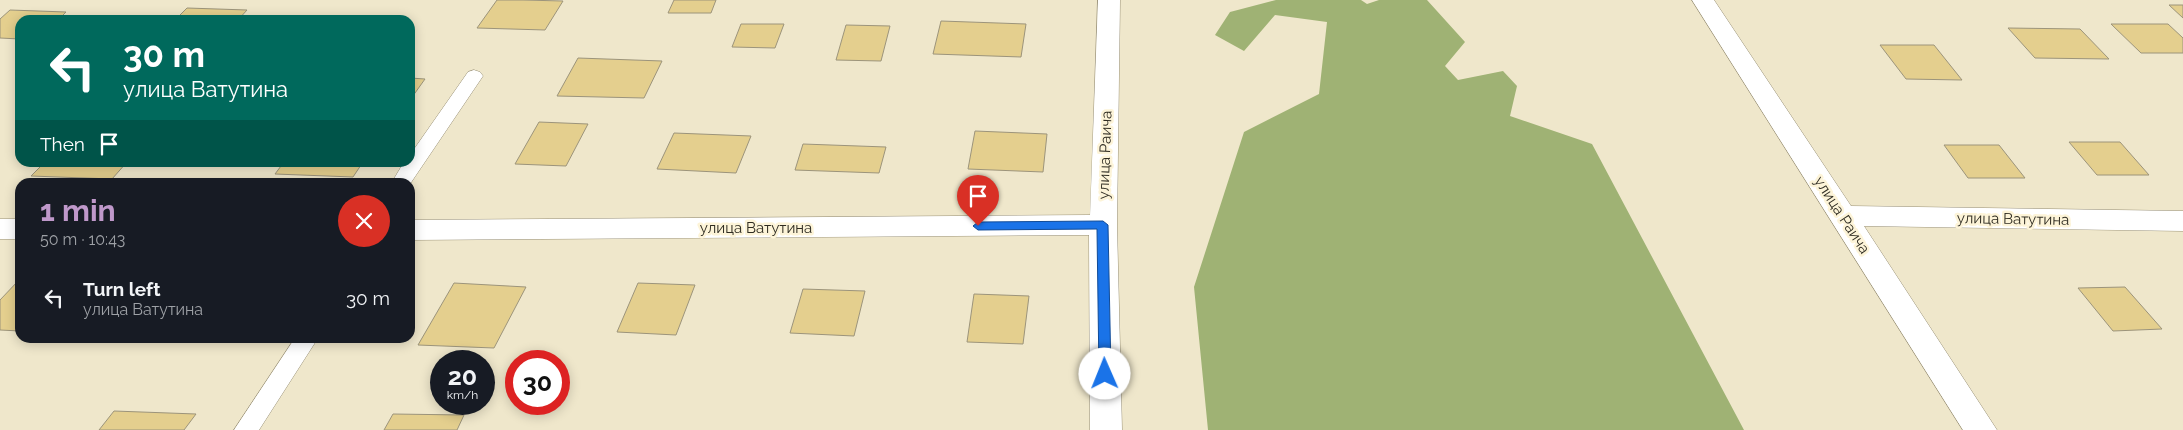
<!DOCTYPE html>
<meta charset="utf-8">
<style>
:root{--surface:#171b24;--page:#20242c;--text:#f1f3f6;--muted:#9ea1a6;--accent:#bf98ca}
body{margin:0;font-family:Raleway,sans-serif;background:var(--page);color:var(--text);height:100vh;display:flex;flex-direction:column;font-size:19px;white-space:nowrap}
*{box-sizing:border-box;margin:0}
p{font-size:16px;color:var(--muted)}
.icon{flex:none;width:28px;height:28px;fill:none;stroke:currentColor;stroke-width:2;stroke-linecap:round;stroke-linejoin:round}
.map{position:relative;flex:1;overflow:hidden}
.details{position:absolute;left:15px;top:178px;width:400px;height:165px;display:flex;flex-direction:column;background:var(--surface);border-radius:15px;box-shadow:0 2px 12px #0003}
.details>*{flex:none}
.banner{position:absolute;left:15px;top:15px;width:400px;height:152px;border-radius:15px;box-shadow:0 2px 12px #0003;background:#00695c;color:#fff;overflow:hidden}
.speed{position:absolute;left:430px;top:350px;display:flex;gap:10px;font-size:25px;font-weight:700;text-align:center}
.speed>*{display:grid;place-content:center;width:65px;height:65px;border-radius:50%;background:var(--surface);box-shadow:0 2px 12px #0003;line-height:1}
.speed small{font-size:12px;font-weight:400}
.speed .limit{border:8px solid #d22;background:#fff;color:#111}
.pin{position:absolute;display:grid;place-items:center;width:42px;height:42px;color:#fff;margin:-51px -21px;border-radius:50% 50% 50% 0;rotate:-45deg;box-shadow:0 0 5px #0007}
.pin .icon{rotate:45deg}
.me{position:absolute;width:55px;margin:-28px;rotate:359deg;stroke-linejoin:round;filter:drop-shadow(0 0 4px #0008)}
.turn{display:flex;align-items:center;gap:18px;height:105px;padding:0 25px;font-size:22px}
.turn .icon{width:65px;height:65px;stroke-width:2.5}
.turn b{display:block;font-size:35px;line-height:42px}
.then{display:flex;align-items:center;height:48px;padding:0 25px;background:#0003;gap:10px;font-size:19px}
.round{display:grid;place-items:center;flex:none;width:52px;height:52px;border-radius:26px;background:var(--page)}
.head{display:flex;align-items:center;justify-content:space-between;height:85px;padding:0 25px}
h1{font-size:30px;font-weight:700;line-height:38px;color:var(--accent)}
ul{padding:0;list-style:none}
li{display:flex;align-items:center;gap:15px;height:70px;padding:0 25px}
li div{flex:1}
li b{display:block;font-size:19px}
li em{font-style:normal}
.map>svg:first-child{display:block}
</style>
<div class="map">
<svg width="2183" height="430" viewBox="0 0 2183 430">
<rect width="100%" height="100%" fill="#efe7cb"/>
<!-- forest -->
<path fill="#9fb274" d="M1276,0H1361L1367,4L1379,0H1427L1465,42L1445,66L1458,80L1503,71L1517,86L1510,116L1592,144L1744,430H1208L1194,287L1244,132L1319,94L1327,22L1275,15L1244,51L1215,35L1230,12Z"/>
<!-- building -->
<path fill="#e4cf8e" stroke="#9c947b" d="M497,0H523L563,1L545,30L477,28Z
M674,0H716L711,13H668Z
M2169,5H2183V18Z
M187,8L247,10L238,20H175Z
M10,10L66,12L58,20H20V39L0,38V19Z
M941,21L1026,24L1021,57L933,54Z
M741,24H784L775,48L732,47Z
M2111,24H2168L2183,38V53H2141Z
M846,25L890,26L881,61L836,60Z
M2008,28L2080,29L2109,59L2035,58Z
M1880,45H1934L1962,80L1906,79Z
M578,58L662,61L644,98L557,96Z
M410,78L425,79L410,100Z
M539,122L588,124L566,166L515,164Z
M975,131L1047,134L1043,172L968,169Z
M674,133L751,136L736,173L657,169Z
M2069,142H2120L2149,175H2097Z
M803,144L886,147L879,173L795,170Z
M1944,145H1999L2025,178H1968Z
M45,162H127L112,179L31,176Z
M284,162H363L353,177L275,174Z
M19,280L20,331L0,330V300Z
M454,283L526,287L494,348L418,345Z
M638,283L695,285L676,335L617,332Z
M2125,287L2162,329L2113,331L2078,288Z
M803,289L865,291L854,336L790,333Z
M974,294L1029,296L1023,344L967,342Z
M114,411L196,414L184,430H99Z
M393,414L464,415L457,430H384Z"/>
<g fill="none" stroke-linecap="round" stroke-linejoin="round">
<!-- lane casing -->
<g stroke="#989077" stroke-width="1">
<path id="lane" d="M474,70L480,72L483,76L410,184L392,182L404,162H410V155L468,72Z
M295,338H318L259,430H234Z"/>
</g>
<!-- street casing -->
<g stroke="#989077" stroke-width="1">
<path id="street" d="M1098,0H1120L1117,225L1122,430H1090L1089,235L410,240V220L1090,215Z
M1692,0H1714L1851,206L2183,211V231L1864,226L1997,430H1963Z
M0,219H20V239H0Z"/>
</g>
<!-- lane -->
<use href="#lane" fill="#fff" fill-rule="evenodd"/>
<!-- street -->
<use href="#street" fill="#fff" fill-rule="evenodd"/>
</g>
<!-- route -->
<path fill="#1a73e8" stroke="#114b97" d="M1103,221L1108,225L1111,374L1110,378H1100L1099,374L1097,229L978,230L973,226L978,222Z"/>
<g text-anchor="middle" stroke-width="5" stroke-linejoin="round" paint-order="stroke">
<!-- street labels -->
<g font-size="15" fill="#2e2b21" stroke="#fdf4d8">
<text transform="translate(1105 155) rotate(-88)" y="5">улица Раича</text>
<text transform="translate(1842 215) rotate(57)" y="5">улица Раича</text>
<text transform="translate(2013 219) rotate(1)" y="5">улица Ватутина</text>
<text x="756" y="233">улица Ватутина</text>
</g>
</g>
</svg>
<div class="speed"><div>20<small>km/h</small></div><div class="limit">30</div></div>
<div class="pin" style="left:978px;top:226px;background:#d93025"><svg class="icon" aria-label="arrive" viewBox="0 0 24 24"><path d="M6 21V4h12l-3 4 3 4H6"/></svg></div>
<svg class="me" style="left:1105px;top:374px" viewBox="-20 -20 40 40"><circle r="19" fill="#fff"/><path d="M0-13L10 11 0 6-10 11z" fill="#1a73e8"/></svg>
<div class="banner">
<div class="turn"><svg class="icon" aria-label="left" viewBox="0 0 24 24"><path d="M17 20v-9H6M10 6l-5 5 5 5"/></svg><div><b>30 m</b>улица Ватутина</div></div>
<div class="then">Then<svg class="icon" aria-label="arrive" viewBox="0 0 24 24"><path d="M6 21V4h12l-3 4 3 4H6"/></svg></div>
</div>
<section class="details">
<div class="head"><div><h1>1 min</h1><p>50 m · 10:43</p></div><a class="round" style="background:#d93025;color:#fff"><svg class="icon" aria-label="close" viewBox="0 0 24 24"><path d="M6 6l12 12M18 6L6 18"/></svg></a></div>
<ul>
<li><svg class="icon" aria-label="left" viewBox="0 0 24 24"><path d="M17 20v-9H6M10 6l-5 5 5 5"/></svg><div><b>Turn left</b><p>улица Ватутина</p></div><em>30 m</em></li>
</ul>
</section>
</div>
